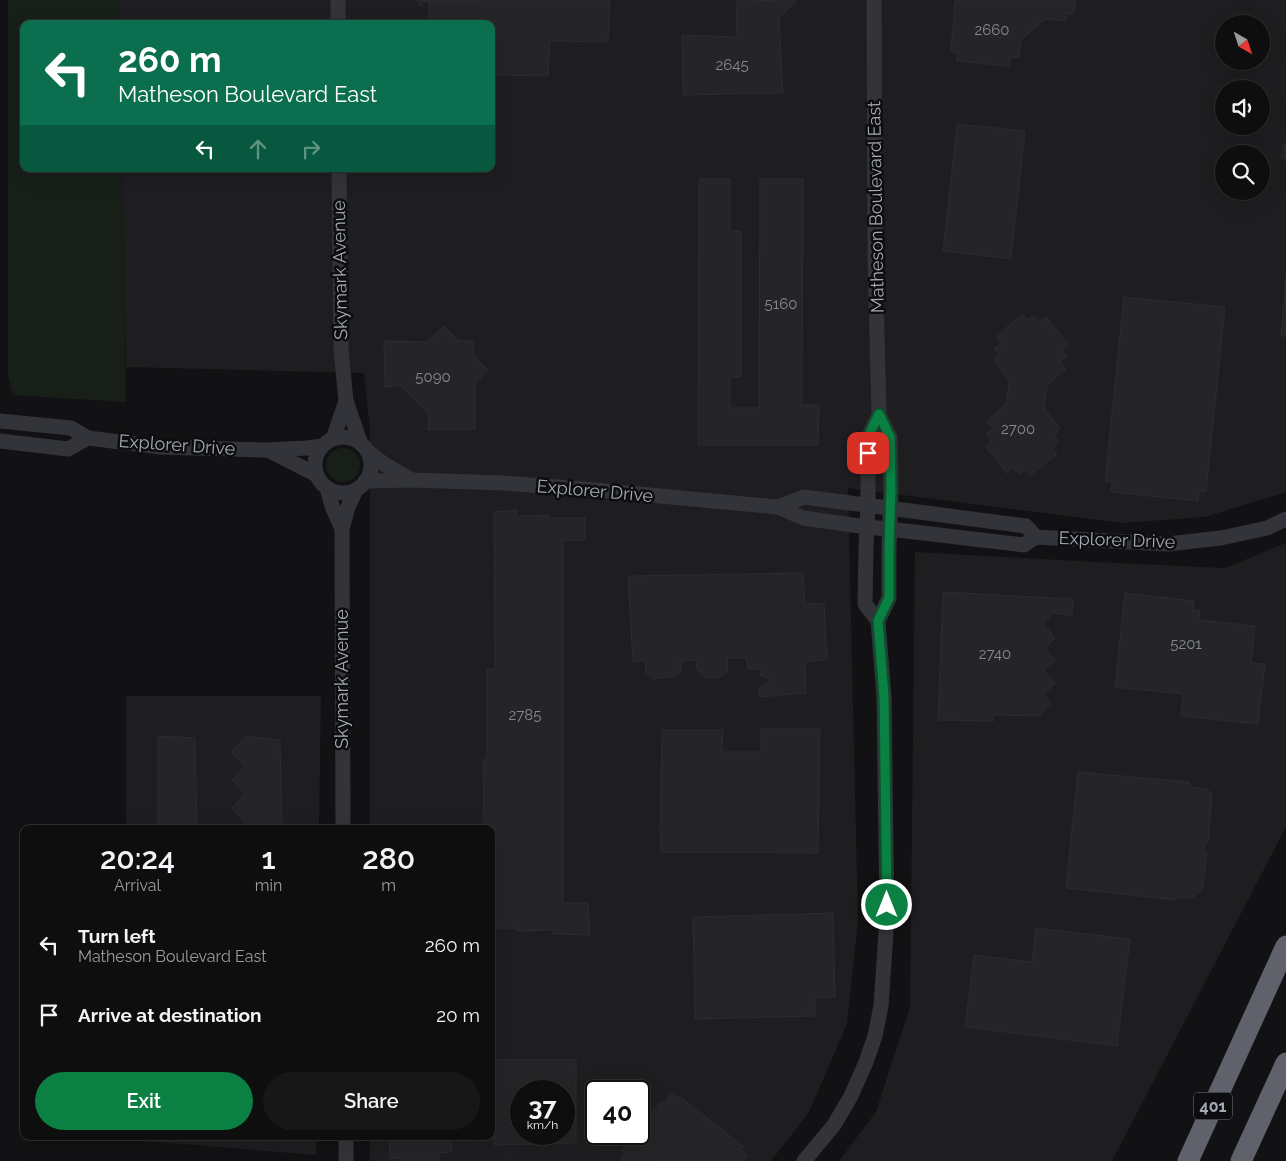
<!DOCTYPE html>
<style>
:root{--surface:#0e0e0f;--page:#171718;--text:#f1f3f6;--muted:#9b9c9e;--line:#2e2e2f;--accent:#0b8043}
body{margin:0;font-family:Raleway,sans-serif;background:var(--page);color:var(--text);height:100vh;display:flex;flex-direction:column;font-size:19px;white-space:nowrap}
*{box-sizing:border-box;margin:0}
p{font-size:16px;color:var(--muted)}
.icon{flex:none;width:28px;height:28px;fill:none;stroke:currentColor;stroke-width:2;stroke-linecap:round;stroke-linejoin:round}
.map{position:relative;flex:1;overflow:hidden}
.panel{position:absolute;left:20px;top:825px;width:475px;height:315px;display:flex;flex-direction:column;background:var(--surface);border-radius:10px;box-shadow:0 5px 20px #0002,0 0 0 1px var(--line)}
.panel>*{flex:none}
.guide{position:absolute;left:20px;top:20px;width:475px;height:152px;border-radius:10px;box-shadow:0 5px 20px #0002,0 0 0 1px var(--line);background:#0b6e4f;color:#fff;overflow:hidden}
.needle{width:32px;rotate:141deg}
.controls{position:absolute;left:1215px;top:15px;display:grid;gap:10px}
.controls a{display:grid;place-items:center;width:55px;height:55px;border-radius:50%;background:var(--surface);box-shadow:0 5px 20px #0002,0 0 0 1px var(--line);font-size:25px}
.speed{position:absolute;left:510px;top:1080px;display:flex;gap:10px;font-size:25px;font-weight:700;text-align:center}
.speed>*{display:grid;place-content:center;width:65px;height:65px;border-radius:50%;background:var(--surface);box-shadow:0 5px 20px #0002,0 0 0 1px var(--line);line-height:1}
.speed small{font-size:12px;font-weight:400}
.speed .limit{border:2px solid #111;border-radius:8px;background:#fff;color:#111}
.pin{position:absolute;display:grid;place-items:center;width:42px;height:42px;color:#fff;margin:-21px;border-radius:10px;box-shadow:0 2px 8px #0006}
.me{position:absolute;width:55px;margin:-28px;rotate:0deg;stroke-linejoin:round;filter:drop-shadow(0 0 4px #0008)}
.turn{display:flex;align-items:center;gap:18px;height:105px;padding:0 15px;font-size:22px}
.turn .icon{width:65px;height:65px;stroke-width:2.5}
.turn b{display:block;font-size:35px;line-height:42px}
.lanes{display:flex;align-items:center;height:48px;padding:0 15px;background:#0003;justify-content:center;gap:25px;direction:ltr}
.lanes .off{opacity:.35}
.eta{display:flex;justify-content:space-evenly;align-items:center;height:85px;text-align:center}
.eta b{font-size:30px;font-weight:600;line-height:35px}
.primary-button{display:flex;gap:10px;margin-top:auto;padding:10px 15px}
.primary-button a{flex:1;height:58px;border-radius:30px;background:var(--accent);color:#fff;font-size:20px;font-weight:600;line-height:58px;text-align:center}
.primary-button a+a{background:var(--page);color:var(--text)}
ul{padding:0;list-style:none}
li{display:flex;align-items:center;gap:15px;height:70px;padding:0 15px}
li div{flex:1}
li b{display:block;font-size:19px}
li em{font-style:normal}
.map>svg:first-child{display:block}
</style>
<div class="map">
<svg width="1286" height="1161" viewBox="0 0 1286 1161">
<rect width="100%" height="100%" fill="#121214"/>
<!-- built -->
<path fill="#1e1e21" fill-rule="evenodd" d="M120,0H1286V492L1205,517L1122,523L848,488L858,921L847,1024L809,1112L771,1161H370V1136H491V829H370V429L364,373L126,367L122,169H491V24H120ZM1224,24H1261V61H1224ZM1224,89H1261V126H1224ZM1224,154H1261V191H1224ZM521,1091H564V1134H521ZM596,1091H639V1134H596Z
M1286,543V827L1112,1161H839L876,1112L910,1007L915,552L1095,562L1225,568Z
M126,696H321L319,829H126Z
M141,1136H316V1155L144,1141Z"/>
<!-- green -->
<path fill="#181f19" d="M8,0H120V24H24V169H122L126,402L13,395L8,376Z
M326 465a17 17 0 1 1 34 0a17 17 0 1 1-34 0Z"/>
<!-- building -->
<path fill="#252528" stroke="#2c2c30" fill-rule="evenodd" d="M417,0H610L608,42L550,41L548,76L491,75V24H429V2L422,1V7Z
M737,0L796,1L779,18L783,93L683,95L682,35L736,37Z
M962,0H1075L1074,14H1066L1065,21L1045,19L1021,40L1019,58L1010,57L1009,66L957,61L958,53L951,51L955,1Z
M957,124L1025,131L1011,259L943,251Z
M1285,143H1286V159L1281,158Z
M699,179H730V231H741V377H730V408H759L760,179H803L802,405H819L818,445H698Z
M1286,277V336H1281Z
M1124,297L1225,307L1206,491H1199L1198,501L1111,492L1112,482L1105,481Z
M1023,314L1027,320L1034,316L1039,322L1046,317L1068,344L1062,350L1067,356L1060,362L1066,369L1047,385L1044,408L1060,429L1054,435L1059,441L1052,448L1057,454L1031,475L1025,470L1019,474L1013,468L1007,473L985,446L991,441L986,434L993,428L987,422L1007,402L1009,381L994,360L999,355L994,348L1001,344L996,336Z
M444,326L459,341H474L473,355L488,370L475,384V429L428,430L429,414L400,385L385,387L384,341L427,342Z
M517,510L516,516L549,515V518H585V540H563V903H588L590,935L553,934V930L517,931V928H491V829H484L483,760L487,759V670L495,669L494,512Z
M803,573L805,603L824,604L827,659L805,662L806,693L760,697L759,689L770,679L760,675L761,669H748L746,658H727L728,671L720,677L706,678L697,670L696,660L680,661L681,670L675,676L653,679L646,672L645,660L633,662L628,576Z
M943,592L1073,599L1072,616L1053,613L1043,624L1055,638L1045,648L1055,661L1044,671L1055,683L1043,695L1051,703L1039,716L993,715V721L938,720Z
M1125,593L1194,601L1193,610H1200L1199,620L1255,626L1251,663L1265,664L1258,724L1181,716L1183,694L1115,687Z
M761,729H820L818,853L661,852L660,830L662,730H723L722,752H761Z
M158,736L195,738L197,829H158Z
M246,736L280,740L282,829H243L246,825L232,808L245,794L232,780L245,766L231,752Z
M1078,772L1189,782L1190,787L1207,789L1212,795L1208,842L1204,844V850L1207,853L1202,890L1192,898L1176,897V900L1066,888Z
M833,913L835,997L815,998V1016L695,1019L693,917Z
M1036,928L1130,939L1117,1046L965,1027L974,955L1032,962Z
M493,1060H576V1143L494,1145ZM521,1091H564V1134H521Z
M672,1093L678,1098L679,1096L744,1147L741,1150L748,1155L743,1161H620L625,1154L622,1151L635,1134H639V1130L662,1101L664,1103Z
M389,1136H451L452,1152L438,1153L439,1161H399V1158H390Z"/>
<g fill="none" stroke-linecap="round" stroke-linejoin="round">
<!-- minor -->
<path stroke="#333439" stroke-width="15" d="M874,0L875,255L879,415L868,437V506L866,546L865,604L878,621
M338,24V0
M339,169L341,349L346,401L361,444
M0,421L71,428L88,438L161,447L266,450L307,448L322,446
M315 465a28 28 0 1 1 56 0a28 28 0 1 1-56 0Z
M333,439L346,401
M0,441L68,449L88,438
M270,451L317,475
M367,451L384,464L412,480
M365,481L412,480L504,483L596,490L778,507L803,518L867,527L889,529L1024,545L1036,537L1168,544L1221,538L1267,528L1286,519
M327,488L332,506L342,529
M778,507L804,497L1026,526L1036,537
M343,829L342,529L348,507L356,490
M346,1136V1161
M804,1161L834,1125L851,1096L866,1062L875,1036L881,1006L887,917L884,697L878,621L889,598V548L891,490L890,437L879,415"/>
<!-- highway -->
<path stroke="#5f626a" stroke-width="21" d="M1188,1161L1286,946
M1241,1161L1286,1063"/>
</g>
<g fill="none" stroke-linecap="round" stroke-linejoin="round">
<!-- route casing -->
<g stroke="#07532c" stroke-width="12">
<path id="route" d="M868,453V437L879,414L890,437L891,490L889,548V598L878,621L884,697L887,905"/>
</g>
<!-- route -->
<use href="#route" stroke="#0b8043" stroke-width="9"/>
</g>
<g text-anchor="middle" stroke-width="5" stroke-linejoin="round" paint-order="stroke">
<!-- number labels -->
<g font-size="15" fill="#838891">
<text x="992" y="35">2660</text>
<text x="732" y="70">2645</text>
<text x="781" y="309">5160</text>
<text x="433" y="382">5090</text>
<text x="1018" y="434">2700</text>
<text x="1186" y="649">5201</text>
<text x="995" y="659">2740</text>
<text x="525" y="720">2785</text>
</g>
<!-- shield labels -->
<rect fill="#0d0d0f" stroke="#767b83" stroke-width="1" x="1194" y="1092.5" width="38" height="27" rx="4"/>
<g font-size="16" font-weight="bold" fill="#a3aab5">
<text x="1213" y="1112">401</text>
</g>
<!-- street labels -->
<g font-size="18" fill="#a3aab5" stroke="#0d0d0f">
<text transform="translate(876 207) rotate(-91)" y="6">Matheson Boulevard East</text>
<text transform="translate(340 270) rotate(-91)" y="6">Skymark Avenue</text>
<text transform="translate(177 445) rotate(4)" y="6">Explorer Drive</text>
<text transform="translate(595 491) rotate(5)" y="6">Explorer Drive</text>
<text transform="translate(1117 540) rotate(2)" y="6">Explorer Drive</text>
<text transform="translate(342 679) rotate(-90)" y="6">Skymark Avenue</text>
</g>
</g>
</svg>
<div class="controls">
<a><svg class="needle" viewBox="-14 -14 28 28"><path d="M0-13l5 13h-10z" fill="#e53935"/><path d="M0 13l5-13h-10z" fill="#9b9c9e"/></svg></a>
<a><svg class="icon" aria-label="sound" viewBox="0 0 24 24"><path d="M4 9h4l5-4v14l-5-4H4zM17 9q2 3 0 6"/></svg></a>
<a><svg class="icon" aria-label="search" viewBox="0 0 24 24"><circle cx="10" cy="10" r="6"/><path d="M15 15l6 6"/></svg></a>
</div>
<div class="speed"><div>37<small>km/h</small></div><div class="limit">40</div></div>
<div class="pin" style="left:868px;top:453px;background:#d93025"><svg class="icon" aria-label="arrive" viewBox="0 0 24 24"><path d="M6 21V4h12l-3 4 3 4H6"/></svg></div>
<svg class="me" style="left:887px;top:905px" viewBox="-20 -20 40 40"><circle r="17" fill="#0b8043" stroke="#fff" stroke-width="3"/><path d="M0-11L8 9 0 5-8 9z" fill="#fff"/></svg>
<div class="guide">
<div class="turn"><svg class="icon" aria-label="left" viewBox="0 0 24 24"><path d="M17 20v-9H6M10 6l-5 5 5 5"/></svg><div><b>260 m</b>Matheson Boulevard East</div></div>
<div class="lanes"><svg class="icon" aria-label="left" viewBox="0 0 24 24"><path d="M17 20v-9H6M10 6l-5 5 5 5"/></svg><svg class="icon off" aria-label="ahead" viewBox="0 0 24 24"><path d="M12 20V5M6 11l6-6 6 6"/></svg><svg class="icon off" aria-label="right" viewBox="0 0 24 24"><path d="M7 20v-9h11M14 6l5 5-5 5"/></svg></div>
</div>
<section class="panel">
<div class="eta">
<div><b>20:24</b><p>Arrival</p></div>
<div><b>1</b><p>min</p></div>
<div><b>280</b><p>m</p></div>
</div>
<ul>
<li><svg class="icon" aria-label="left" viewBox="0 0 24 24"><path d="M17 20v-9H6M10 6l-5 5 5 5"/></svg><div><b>Turn left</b><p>Matheson Boulevard East</p></div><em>260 m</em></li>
<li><svg class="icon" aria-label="arrive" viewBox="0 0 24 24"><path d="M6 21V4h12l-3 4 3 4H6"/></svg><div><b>Arrive at destination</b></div><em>20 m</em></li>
</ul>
<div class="primary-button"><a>Exit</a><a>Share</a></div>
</section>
</div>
